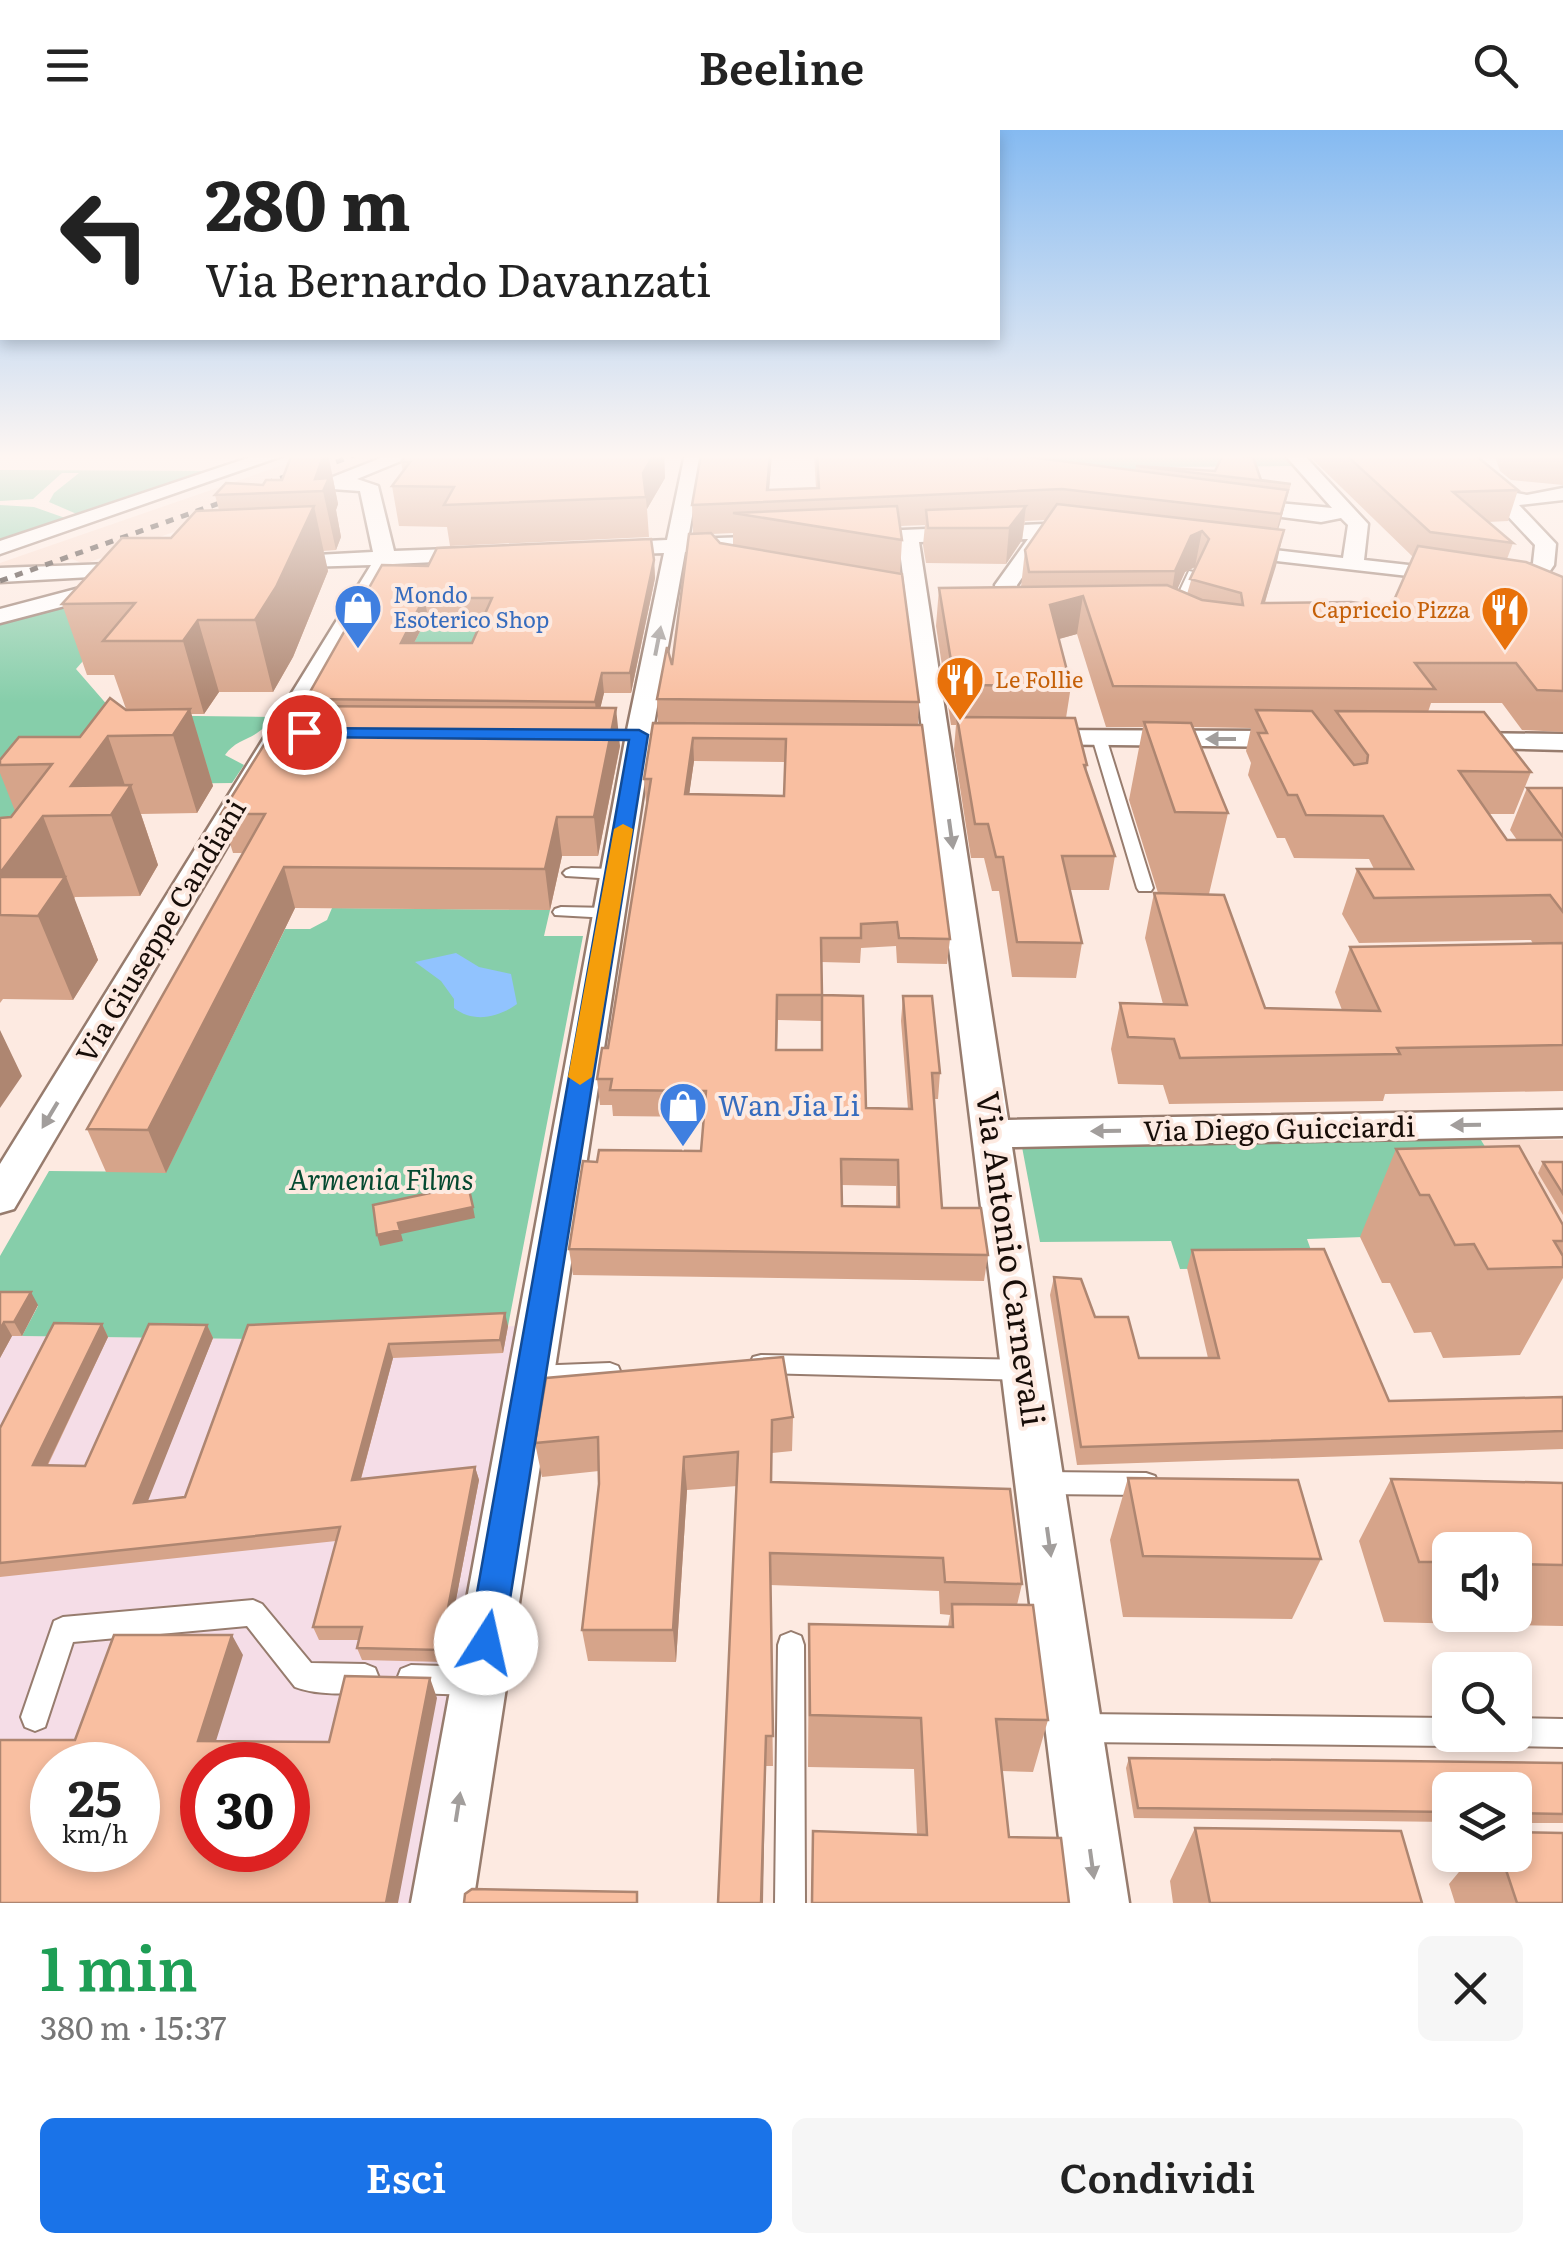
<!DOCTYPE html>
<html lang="it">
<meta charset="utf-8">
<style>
:root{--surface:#fff;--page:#f6f6f6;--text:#222;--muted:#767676;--accent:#1a73e8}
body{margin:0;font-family:Literata,serif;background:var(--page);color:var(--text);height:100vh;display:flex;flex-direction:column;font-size:38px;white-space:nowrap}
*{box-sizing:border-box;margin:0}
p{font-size:32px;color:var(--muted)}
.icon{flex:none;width:55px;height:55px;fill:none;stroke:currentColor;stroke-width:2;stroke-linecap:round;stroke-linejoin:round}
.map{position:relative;height:1773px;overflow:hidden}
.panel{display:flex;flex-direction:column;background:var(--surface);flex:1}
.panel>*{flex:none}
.banner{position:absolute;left:0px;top:0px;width:1000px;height:210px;box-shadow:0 5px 15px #0003;background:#fff;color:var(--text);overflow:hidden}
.fabs{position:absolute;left:1432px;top:1402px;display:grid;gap:20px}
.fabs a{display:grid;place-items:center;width:100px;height:100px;border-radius:15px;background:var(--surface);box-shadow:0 5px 15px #0003;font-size:50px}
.speed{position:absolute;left:30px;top:1612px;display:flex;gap:20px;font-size:50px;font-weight:700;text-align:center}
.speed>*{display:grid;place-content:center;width:130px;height:130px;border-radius:50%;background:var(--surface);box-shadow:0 5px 15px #0003;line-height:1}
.speed small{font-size:25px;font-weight:400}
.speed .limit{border:15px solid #d22;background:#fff;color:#111}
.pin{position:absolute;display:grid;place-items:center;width:85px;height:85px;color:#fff;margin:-42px;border:5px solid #fff;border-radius:50%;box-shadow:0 2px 10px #0007}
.me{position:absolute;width:110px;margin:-55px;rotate:10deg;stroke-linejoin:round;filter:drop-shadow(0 0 8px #0008)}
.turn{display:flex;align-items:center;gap:35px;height:210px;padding:0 40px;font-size:45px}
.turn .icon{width:130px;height:130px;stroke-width:2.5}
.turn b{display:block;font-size:70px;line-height:85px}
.round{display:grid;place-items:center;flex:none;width:105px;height:105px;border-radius:15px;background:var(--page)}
.summary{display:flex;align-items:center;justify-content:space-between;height:170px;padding:0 40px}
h1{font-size:60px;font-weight:600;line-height:75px;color:#1e9e55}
.primary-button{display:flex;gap:20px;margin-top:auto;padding:20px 40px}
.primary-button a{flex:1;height:115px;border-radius:15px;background:var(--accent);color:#fff;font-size:40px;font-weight:600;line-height:115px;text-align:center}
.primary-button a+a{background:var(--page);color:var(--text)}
header{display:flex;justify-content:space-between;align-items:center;height:130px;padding:0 40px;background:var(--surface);font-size:45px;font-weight:600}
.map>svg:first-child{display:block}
</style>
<header><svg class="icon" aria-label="menu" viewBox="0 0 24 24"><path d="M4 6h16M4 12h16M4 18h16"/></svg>Beeline<svg class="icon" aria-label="search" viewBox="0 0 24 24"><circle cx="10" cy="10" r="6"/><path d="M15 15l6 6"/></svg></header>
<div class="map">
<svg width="1563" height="1773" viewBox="0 0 1563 1773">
<rect width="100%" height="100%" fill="#fdeae1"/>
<!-- built -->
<path fill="#fadbcc" d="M315,324H392L84,434L72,429L41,440L0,441V433Z
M1481,1010H1563V1148L1536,1101Z"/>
<!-- industrial -->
<path fill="#f5dde7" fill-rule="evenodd" d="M0,1175H38L23,1206L254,1209L538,1195L442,1773H0ZM52,1635H138V1720H52ZM202,1635H288V1720H202Z"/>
<!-- green -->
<path fill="#86ceaa" d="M947,324H1282L1294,336L1150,337L1134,350Z
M0,340L211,341L79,385L49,372L54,363L79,343H62L33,369L0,371Z
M0,375L34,377L68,389L0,411Z
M155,448L76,539L116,585L273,587C256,612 238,606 225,625L244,635L232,653L65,655L0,737V493Z
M428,486L495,487L476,533L408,524Z
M332,778L550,780L544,806H583L508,1196L254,1209L22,1206L38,1176L0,1175V1126L49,1041L166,1042L285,799H310L327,790Z
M1481,1010L1536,1101L1307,1109L1317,1137L1180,1139L1171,1111L1040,1112L1022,1017Z"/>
<!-- water -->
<path fill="#91c3fe" d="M456,823L479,837L511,844L517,874C498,888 473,893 454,878V869L441,851L415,832Z"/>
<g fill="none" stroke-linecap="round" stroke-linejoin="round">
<!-- service casing -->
<g stroke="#977c6e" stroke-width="4">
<path id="service" d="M1189,441L1198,443L1181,484L1171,486L1169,484Z
M1101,610L1108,614L1153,758L1151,761H1139L1137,758L1094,614Z
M571,738L616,739L624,744L616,749L566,746L563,743L566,740Z
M561,777L609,778L617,783L609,788L555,785L553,782L555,779Z
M761,1225L1025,1230L1033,1233L1036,1240L1033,1247L1025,1250L761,1243L753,1241L750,1234L753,1227Z
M610,1233L618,1236L621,1243L618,1250L610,1253L532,1256L524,1253L521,1246L524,1239L532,1236Z
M1042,1342L1146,1343L1155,1346L1158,1354L1155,1362L1146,1365L1042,1364L1033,1361L1030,1353L1033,1345Z
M253,1470L262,1474L311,1533L365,1534L375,1538L379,1548L375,1558C355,1566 315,1565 295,1557L247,1496L73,1512L45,1597L35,1601L25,1597L21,1587L54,1491L63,1487Z
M791,1502L801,1506L804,1515L805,1773H775L778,1515L781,1506Z
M411,1535L475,1537L485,1541L489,1551L485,1561L475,1565L411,1563L401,1559L397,1549L401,1539Z
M1080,1584L1450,1588V1605H1463L1460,1612L1450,1616L1080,1612L1070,1608L1066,1598L1070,1588Z
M1515,1588L1563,1589V1617L1515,1616L1505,1612L1502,1605H1515Z"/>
</g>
<!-- minor casing -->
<g stroke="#977c6e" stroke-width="5">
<path id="minor" d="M260,324H288L0,424V411Z
M391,324H418L357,349L378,356L394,421L477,418L488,424L477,430L393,434L14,1079L0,1083V1034L371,435L271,438L268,433L279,427L373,422L360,361L332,359L292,373L282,367Z
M685,324H703L688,409L782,406L792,412L782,418L685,422L652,605L473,1773H411L626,605L664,423L604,425L594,419L604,413L667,410Z
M1284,324H1303L1368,394L1364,430L1453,440L1464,447L1461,452L1225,425V417L1232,415L1343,428L1348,395L1341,388L1321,392L1236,381L1226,375L1236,369L1332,378Z
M1563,358V370L1519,375L1556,414L1554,435L1536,461L1512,464L1509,459L1533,433L1535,415L1489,366L1499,360L1527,365Z
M1045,394L1086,395L1096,401L1086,407L1049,408L1017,455L1022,486C1014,497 989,497 981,486L998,479L995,455L1028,409L919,412L1008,990L1563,980V1006L1012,1017L1129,1773H1067L899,413L854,414L844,408L854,402Z
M137,433L148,439L145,444L0,452V438Z
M110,450L118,452V462L0,493V479Z
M1033,600L1296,601L1309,609L1296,617L1024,614L1020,608Z
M1463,603L1563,604V620L1454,617L1450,611Z"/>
</g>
<!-- service -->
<use href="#service" fill="#fff" fill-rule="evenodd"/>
<!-- minor -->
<use href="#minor" fill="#fff" fill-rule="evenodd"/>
<!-- rail -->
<path stroke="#302520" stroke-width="5" stroke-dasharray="8 8" stroke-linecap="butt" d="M306,343L358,324
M235,364L310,338
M0,451L245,364"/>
</g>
<!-- wall -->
<path fill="#d6a48a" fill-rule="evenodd" d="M292,324H328L338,374L336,380L341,407L336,420L323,421L328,441L293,527L273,562H219L204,584H191L213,656L197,683L141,684L158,735L140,766L75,767L74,769L98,830L73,870L3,869L0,873V688L11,687L15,681L0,643V630L80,607L126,579L114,545H87L62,474L219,380L215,365L263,355L282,350Z
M406,324H664L665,348L647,379L649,407L450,416L447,397L399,396L392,356L403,342L401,332Z
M701,324H772L769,360L816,358L814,324H971L987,329L1135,341L1136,336L1291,354L1278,400H1284L1265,473L1391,477L1413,427L1307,324H1483L1481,330L1518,360L1508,391L1488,392L1513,413L1507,429L1563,447V602L1522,600L1502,573H1431L1428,582L1531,642L1514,684H1489L1507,710H1517L1510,700L1527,658H1563V961L1385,964L1383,971L1169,974L1163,955L1118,954L1111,919L1120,873L1163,874L1145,808L1154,763L1265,878L1342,880L1335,862L1350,817L1533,814L1531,810L1359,813L1342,784L1357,739H1374L1369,729L1294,728L1285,708H1277L1248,645L1251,633L1246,621L1251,598L1193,597L1228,683L1209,764L1158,763L1129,670L1143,597H1106L1077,504L1058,509L1071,556L1066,588L1087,635L1086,642L1115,726L1109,760H1070L1082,813L1076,848L1012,847L999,761H992L984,728H971L954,619L956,595H951L936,496L939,458L1021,457L1025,420L1046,390L1025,391L1022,410L1006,434L926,433L923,415L925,395L900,396L902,410L900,444L919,572L918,595L658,592L657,569L672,535L693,404L692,375ZM733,403V416L720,413L712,404ZM1195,437L1187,464L1177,459L1185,442Z
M1494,324H1563V355L1511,350L1500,341Z
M654,430L655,448L631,563H604L600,578L620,616L598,726H562L550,780L295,778L166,1043L106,1042L87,999L243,723H233L221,684L307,576L306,569L428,436ZM428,486L484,487L472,513H414Z
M653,593L922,595L950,809L947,834L897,833L896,816L861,818L860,833L821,832L822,865L866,978L908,979L901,891L903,866L940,943L938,969H933L942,1078L988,1125L984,1151L573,1145L569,1119L597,1032L701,1021L704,987L613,986L612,975H600L597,949L608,918L647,672H646L644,649ZM694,631L785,632L784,666L689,664ZM778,890L821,891V920H777ZM841,1055L896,1056V1077L842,1076Z
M1396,1019L1563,1095V1148L1520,1225L1443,1228L1431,1202L1414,1203L1390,1153H1382L1360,1107Z
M1543,1032H1563V1085L1538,1043Z
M1192,1120L1389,1271L1563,1267V1319L1077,1335L1050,1165L1054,1147L1139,1228H1208L1187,1138Z
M0,1162L38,1175L22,1206H12L0,1228Z
M102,1194L108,1207L48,1335L85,1336L207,1195L213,1208L147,1371L185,1367L248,1195L508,1196L503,1223L393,1228L361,1349L475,1337L479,1350L444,1532L362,1530L357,1518L359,1510H319L313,1497L336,1411L0,1447V1298Z
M793,1287L792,1321L772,1323V1352L1022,1454L1017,1475L1048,1590L1033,1642L1002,1641L1009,1707L1069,1773H811L813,1701L917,1704L914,1639L808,1637L809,1494L948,1497L950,1485L940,1484L939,1461L770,1455L773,1636H766L737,1356L687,1360L676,1532L588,1531L582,1500L599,1354V1341L542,1347L535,1313Z
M1128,1348L1321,1429L1292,1489L1123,1487L1110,1410Z
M1391,1349L1563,1353V1496L1384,1492L1359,1411ZM1450,1420H1515V1485H1450Z
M1129,1628L1563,1633V1693H1515V1660H1450V1692L1134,1688L1126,1638Z
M1195,1698L1422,1773H1173L1170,1751Z
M1473,1725H1515L1563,1773H1455L1449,1754Z"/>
<!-- shaded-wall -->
<path fill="#ae8671" d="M324,324H328L338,374L336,380L341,407L336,420L323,361L315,349Z
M654,324H664L665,348L647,379L643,343Z
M770,324H772L768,371L767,360Z
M1288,360L1281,390L1273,415L1281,384Z
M314,376L328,441L293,527L273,562L255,490Z
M1026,376L1022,410L1006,434L1009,398Z
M1284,400L1276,436L1253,510L1262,473Z
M1202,401L1195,437L1185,442L1169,478L1175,441L1191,406Z
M654,430L655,448L631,563L630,543Z
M1083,466L1077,504L1045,513L1050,475Z
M424,468L428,486L404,532L401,513Z
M198,490L219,562L204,584L183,511Z
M602,543L604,563L597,592L595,572Z
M616,578L620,616L598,726L594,687Z
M190,579L213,656L197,683L173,605Z
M108,606L127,661L131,655L158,735L140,766L111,685L71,656Z
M693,608L694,631L686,687L685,664Z
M43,686L98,830L73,870L38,786L0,753V743Z
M557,687L562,726L550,780L545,739Z
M284,737L295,778L166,1043L148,1000Z
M0,900L22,946L0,978Z
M473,1077L475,1088L401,1104L398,1093Z
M400,1100L403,1111L380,1116L377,1105Z
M31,1162L38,1175L22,1206L14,1192Z
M505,1183L508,1196L503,1223L500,1210Z
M4,1192L12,1206L0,1228V1200Z
M102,1194L108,1207L41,1348L33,1335Z
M207,1195L213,1208L142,1386L134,1373Z
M389,1214L393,1228L357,1363L352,1350Z
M684,1327L687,1360L676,1532L673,1500Z
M475,1337L479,1350L444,1532L440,1520Z
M232,1505L243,1525L210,1630L198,1611Z
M430,1548L437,1568L398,1773H386Z
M766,1606L763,1773H761Z"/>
<!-- building -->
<path fill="#f9bfa1" stroke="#ae8671" stroke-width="2.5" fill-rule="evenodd" d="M292,324H324L315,349L329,348L323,361L215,365L226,353L263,355L266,350H282Z
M406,324H654L643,343L646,367L444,375L454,357L392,356L410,332H401Z
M701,324H770L767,360L819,358L817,324H971L987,329L990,324H1007L1288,360L1281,384L1062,359L692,375Z
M1345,324H1474L1518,360L1453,362L1513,413L1430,402Z
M1223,325L1253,327L1261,350L1291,354L1136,336L1215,341Z
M1057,374L1284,400L1262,473L1351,472L1391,477L1418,416L1526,432L1563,447V561L1537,560L1516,533H1415L1435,559L1113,556L1083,466L1050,475L1071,556L955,555L939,458L1167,455L1202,470L1243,475L1241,463L1190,449L1209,409L1202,401L1191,406L1175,441L1029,442L1025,420Z
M314,376L276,457L255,490H198L183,511H103L135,473L62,474L122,408H171L196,381Z
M897,376L902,410L733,383Z
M1026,376L1009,398H928L926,380Z
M711,403L720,413L902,444L919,572L657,569L667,517L672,535L689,404Z
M651,409L654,430L630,543H602L595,572L306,569L382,435L428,436L437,418ZM424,468H492L472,513H401Z
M110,568L126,580L190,579L173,605L108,606L71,656L131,655L111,685L43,686L0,743V688L11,687L52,634L0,635V630L19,607H80Z
M288,576L616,578L594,687H557L545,739L284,737L148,1000L87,999L265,684H221Z
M1256,580L1312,581L1354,635L1367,633L1368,625L1336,581L1484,582L1531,642L1459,641L1507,710H1563V782L1550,765L1374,768L1357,739H1413L1383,686L1306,685L1297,665H1288L1258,603H1267Z
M957,587L1075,588L1087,635H1084L1115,726H1062L1082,813L1017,812L1003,727H996L988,694H975Z
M1144,592L1191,593L1228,683L1175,682Z
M653,593L922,595L950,809L899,808L897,792L861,794V808H821L822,865L863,866L866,978L912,979L903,866H932L940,943H932L942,1078H981L988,1125L569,1119L583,1031L597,1032L599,1020L701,1021L706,961L610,960L612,949H597L602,918H608L651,649H644ZM693,608L786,609L784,666L685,664ZM777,865H822V920H776ZM841,1029L898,1030L899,1077L842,1076Z
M1527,658H1563V707Z
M0,747H65L38,786L0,785Z
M1154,763L1224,765L1265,878L1380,881L1350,817L1563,813V915L1397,918L1400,924L1180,928L1174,909L1128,907L1120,873L1187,875Z
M1519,1016L1563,1095V1111H1554L1563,1126V1137L1488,1139L1474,1114L1455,1115L1429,1065H1420L1396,1019Z
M1543,1032H1563V1064Z
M468,1055L473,1077L398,1093L400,1100L377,1105L373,1075Z
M1324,1119L1389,1271L1563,1267V1301L1081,1317L1054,1147L1081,1149L1095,1187H1128L1139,1228H1219L1192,1120Z
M0,1162H31L14,1192H4L0,1200Z
M505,1183L500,1210L389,1214L352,1350L475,1337L440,1520L357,1518L362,1497H313L340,1397L0,1433V1298L54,1193L102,1194L33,1335L85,1336L149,1194L207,1195L134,1373L185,1367L248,1195Z
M783,1227L793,1287L772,1290L771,1352L1010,1359L1022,1454L945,1452L943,1428L770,1423L773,1606H766L761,1773H718L738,1322L684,1327L673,1500H582L599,1354L598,1307L535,1313L546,1248Z
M1128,1348L1298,1350L1321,1429L1143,1426Z
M1391,1349L1563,1353V1435L1515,1434V1420H1450V1432H1419Z
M952,1474L1033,1475L1048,1590L996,1589L1009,1707L1061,1708L1069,1773H812L813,1701L927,1705L921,1588L810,1585L809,1494L953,1497Z
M114,1505H232L198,1611L329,1612L345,1546L430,1548L386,1773H0V1610H75ZM52,1635H138V1720H52ZM202,1635H288V1720H202Z
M1129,1628L1563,1633V1684L1515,1683V1660H1450V1682L1138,1678Z
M1195,1698L1401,1701L1422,1773H1210Z
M1515,1702L1563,1703V1773H1517L1501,1725H1515Z
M472,1759L637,1762V1773H464L465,1764Z"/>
<!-- one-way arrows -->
<defs><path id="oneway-solid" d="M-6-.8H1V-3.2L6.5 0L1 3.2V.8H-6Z" transform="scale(2.5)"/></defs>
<g fill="#a29e9c">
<use href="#oneway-solid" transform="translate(658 511) rotate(-79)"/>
<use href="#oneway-solid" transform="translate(1221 609) rotate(-180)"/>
<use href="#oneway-solid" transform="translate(951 704) rotate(82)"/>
<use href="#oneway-solid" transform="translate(50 985) rotate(121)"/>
<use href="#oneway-solid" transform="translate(1466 995) rotate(179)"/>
<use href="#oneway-solid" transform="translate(1106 1001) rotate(179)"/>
<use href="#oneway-solid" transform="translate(1049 1412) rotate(82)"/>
<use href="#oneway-solid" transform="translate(458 1677) rotate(-81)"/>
<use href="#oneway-solid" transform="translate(1092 1734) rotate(82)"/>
</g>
<!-- sky -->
<linearGradient id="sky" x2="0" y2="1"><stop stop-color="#85baf1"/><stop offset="0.57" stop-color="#fef6f2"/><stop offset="1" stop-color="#fef6f2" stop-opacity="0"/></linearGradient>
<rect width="1563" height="573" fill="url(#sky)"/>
<!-- route -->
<path fill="#1a73e8" stroke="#114b97" stroke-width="2.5" d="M297,598L639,600L648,605L503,1513L498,1525L486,1530L473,1525L468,1513L629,610L304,607L295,602Z"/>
<!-- slow -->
<path fill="#f59e0b" d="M623,694L633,699L592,947L580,955L568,947L614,699Z"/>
<!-- icons -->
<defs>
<g id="shop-pin" transform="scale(2.5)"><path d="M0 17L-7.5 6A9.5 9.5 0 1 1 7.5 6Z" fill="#3f7fe0" stroke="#fdeae1"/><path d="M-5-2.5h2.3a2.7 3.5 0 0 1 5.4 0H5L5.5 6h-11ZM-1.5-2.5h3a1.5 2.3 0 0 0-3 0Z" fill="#fff"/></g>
<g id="restaurant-pin" transform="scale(2.5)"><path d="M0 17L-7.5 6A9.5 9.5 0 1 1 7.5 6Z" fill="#e8710a" stroke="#fdeae1"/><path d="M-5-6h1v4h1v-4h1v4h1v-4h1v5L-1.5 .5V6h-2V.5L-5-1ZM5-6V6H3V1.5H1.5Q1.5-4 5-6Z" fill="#fff"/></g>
</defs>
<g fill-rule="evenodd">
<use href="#shop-pin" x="358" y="478"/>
<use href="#restaurant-pin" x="1505" y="480"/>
<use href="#restaurant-pin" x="960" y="550"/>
<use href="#shop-pin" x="683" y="976"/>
</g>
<g text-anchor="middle" stroke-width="8" stroke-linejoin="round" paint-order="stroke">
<!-- far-shop labels -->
<g font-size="22" fill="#366cbe" stroke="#fdeae1" text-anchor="start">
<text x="393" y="473">Mondo<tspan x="393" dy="25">Esoterico Shop</tspan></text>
</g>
<!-- far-food labels -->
<g font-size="22" fill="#c56008" stroke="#fdeae1" text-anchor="end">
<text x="1470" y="488">Capriccio Pizza</text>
<text x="995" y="558" text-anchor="start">Le Follie</text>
</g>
<!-- street labels -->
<g font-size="28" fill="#170d08" stroke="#fdeae1">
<text transform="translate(161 801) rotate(-59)" y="10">Via Giuseppe Candiani</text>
<text transform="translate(1279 999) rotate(-1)" y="10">Via Diego Guicciardi</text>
</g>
<!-- shop labels -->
<g font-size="28" fill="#366cbe" stroke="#fdeae1" text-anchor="start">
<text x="718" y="986">Wan Jia Li</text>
</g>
<!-- park labels -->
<g font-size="28" font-style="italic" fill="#054a31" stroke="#fdeae1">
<text x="381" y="1060">Armenia Films</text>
</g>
<!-- near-street labels -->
<g font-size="32" fill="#170d08" stroke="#fdeae1">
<text transform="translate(1010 1129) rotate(82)" y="11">Via Antonio Carnevali</text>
</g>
</g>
</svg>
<div class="fabs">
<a><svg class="icon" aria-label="sound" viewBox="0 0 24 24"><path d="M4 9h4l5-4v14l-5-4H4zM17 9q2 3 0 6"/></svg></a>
<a><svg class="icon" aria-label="search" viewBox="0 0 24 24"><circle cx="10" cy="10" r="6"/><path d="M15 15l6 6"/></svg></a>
<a><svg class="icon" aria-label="layers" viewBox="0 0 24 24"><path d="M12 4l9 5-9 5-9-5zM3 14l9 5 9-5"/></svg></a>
</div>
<div class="speed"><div>25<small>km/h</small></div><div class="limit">30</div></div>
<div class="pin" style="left:304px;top:602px;background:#d93025"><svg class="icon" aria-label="arrive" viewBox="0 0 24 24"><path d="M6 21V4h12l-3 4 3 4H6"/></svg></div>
<svg class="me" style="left:486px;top:1513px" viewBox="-20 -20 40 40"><circle r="19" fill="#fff"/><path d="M0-13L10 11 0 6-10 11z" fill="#1a73e8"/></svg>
<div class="banner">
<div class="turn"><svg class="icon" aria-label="left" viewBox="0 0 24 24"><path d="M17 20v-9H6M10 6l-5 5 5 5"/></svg><div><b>280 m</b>Via Bernardo Davanzati</div></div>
</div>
</div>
<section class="panel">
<div class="summary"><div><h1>1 min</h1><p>380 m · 15:37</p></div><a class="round"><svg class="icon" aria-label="close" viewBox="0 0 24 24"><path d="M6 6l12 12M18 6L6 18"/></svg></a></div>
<div class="primary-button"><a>Esci</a><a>Condividi</a></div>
</section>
